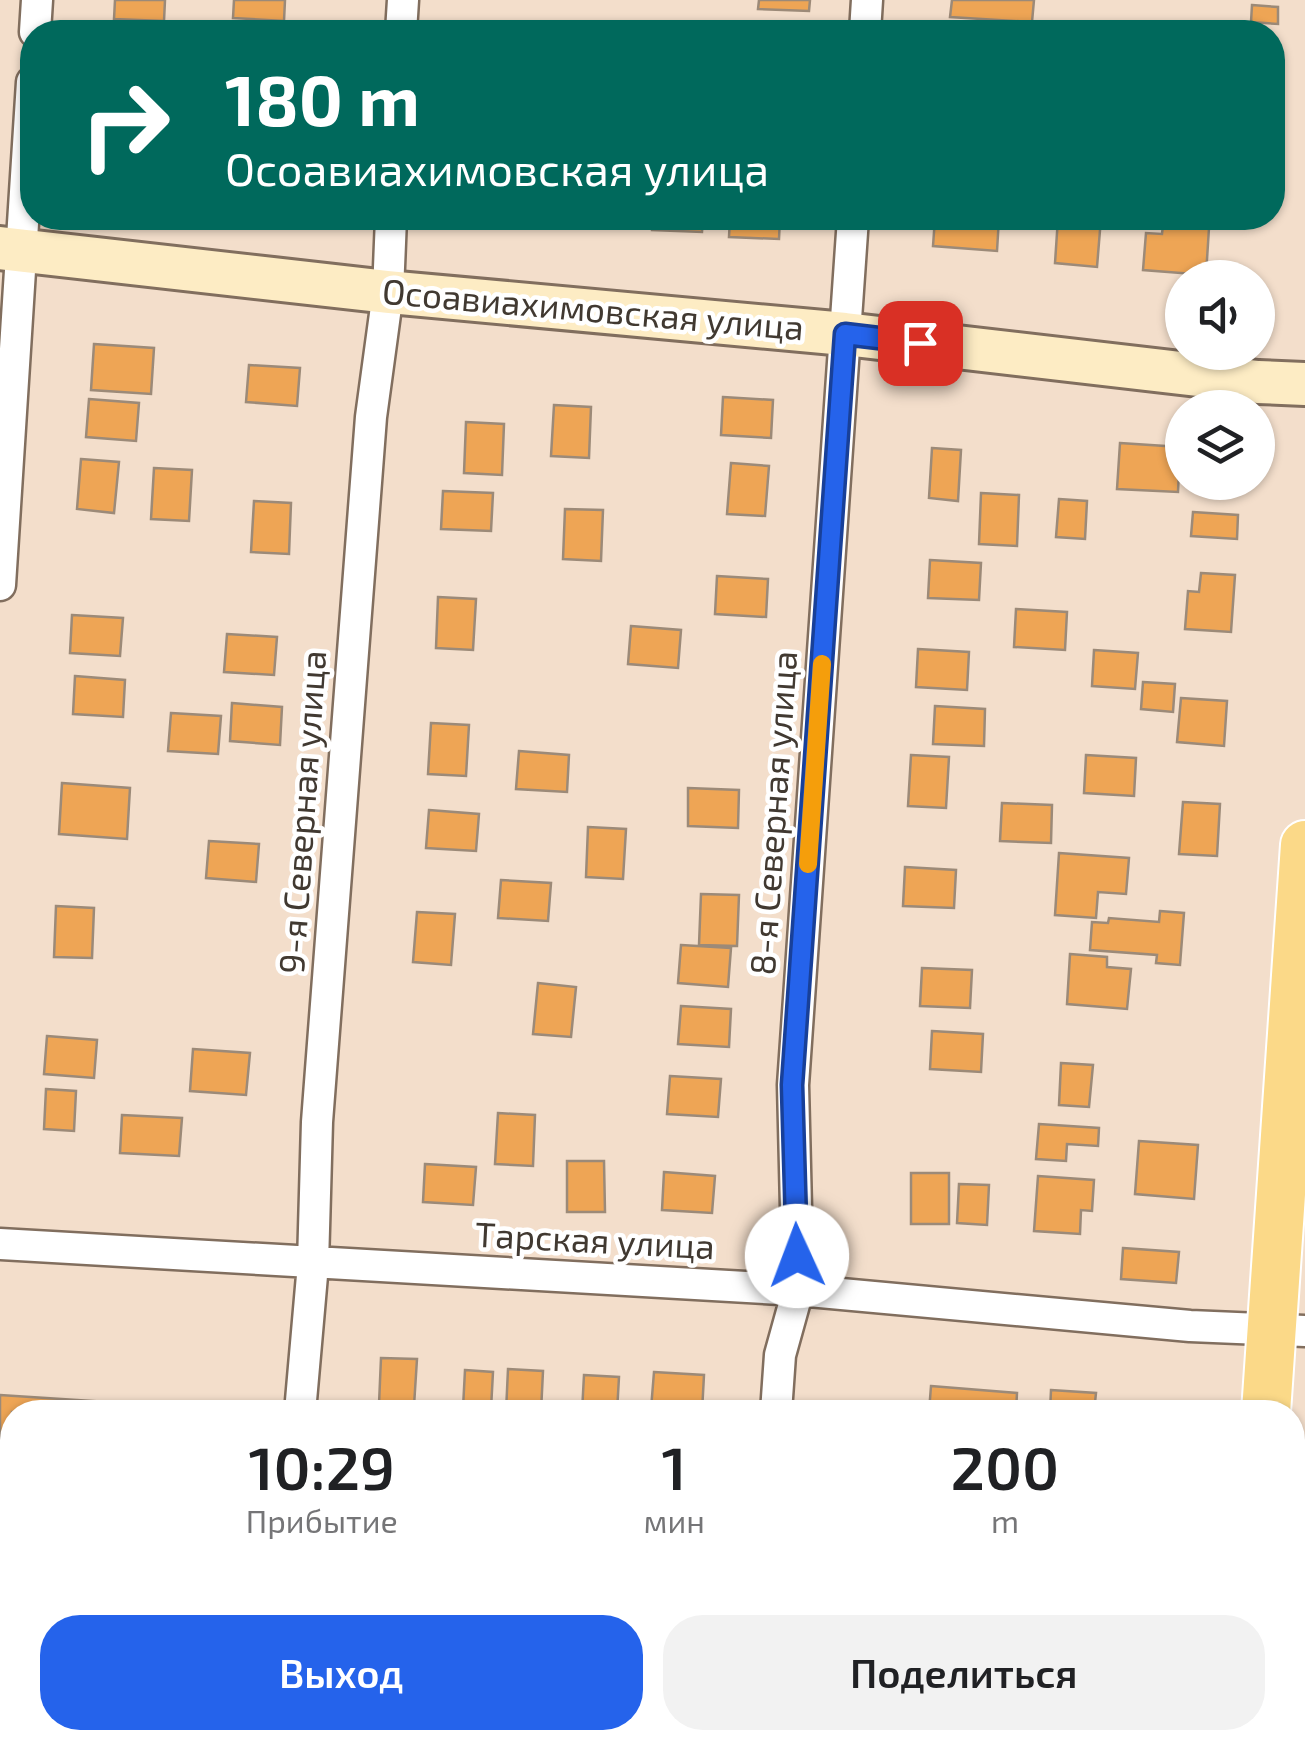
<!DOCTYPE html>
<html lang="ru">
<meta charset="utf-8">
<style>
:root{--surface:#fff;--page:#f2f2f2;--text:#202124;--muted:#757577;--accent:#2563eb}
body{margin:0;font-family:"Exo 2",sans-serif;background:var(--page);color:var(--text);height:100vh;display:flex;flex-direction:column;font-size:38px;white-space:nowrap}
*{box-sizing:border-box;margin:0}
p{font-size:32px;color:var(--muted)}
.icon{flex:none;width:55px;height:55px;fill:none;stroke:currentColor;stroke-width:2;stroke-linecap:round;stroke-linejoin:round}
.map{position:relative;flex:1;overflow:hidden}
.sheet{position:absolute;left:0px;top:1400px;width:1305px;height:350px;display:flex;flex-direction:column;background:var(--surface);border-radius:40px 40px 0 0;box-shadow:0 2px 8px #0004}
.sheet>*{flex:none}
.guide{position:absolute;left:20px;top:20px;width:1265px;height:210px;border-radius:40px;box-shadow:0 2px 8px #0004;background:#00695c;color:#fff;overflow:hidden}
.buttons{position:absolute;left:1165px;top:260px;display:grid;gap:20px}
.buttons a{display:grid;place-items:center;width:110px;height:110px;border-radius:50%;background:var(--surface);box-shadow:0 2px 8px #0004;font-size:50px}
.pin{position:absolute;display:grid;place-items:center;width:85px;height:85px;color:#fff;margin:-42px;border-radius:20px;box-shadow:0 5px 15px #0006}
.me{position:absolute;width:110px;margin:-55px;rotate:358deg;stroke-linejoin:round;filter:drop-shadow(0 0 8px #0008)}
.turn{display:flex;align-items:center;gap:35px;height:210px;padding:0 40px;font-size:45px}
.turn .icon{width:130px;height:130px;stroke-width:2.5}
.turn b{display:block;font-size:70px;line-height:85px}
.eta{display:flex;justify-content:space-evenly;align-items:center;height:170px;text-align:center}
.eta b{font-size:60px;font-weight:600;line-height:70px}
.cta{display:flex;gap:20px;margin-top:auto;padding:20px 40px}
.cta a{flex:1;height:115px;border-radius:40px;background:var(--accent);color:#fff;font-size:40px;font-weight:600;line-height:115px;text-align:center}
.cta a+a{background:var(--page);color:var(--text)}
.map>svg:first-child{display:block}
</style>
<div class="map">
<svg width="1305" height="1750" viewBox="0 0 1305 1750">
<rect width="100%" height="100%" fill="#f3decb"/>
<!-- building -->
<path fill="#eea555" stroke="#9c8a78" stroke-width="2.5" d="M115,0H165L164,21L114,19Z
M234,0H285L284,21L233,18Z
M759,0H810L809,11L758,9Z
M952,0H1034L1032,22L950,17Z
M1252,5L1278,7V24L1251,22Z
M488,26L538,28V32H487Z
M652,218H703L702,232L652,230Z
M730,218H780L779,239L729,237Z
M935,218H999L997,251L933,246Z
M1058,218H1101L1097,267L1055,263Z
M1163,225L1209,228L1206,275L1143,270L1146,233L1162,234Z
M1172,300L1182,301V333H1170Z
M94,344L154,348L151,394L91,390Z
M249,365L300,368L297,406L246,402Z
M723,397L773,400L771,438L721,435Z
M89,399L139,403L136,441L86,437Z
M554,405L591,407L589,458L551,456Z
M466,422L504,424L502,475L464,473Z
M1120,443L1180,447L1178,492L1117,489Z
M932,448L961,450L958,501L929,498Z
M81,459L119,462L114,513L77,509Z
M731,463L769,466L765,516L727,514Z
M154,468L192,470L189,521L151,519Z
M443,491L493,493L491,531L441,529Z
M981,493L1019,495L1017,546L979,544Z
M1059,499L1087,501L1085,539L1056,537Z
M254,501L291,503L289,554L251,552Z
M565,509L603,510L601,561L563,559Z
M1193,512L1238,515L1237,539L1191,536Z
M930,560L981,563L979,600L928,598Z
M1201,573L1235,575L1231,632L1185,629L1188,591L1199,592Z
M717,576L768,579L766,617L715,614Z
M438,597L476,599L473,650L436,648Z
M1016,609L1067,612L1065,650L1014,647Z
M72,615L123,618L120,656L70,653Z
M631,626L681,630L678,668L628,664Z
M227,634L277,637L274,675L224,672Z
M918,649L969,652L967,690L916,687Z
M1094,650L1138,653L1135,689L1092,686Z
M75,676L125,680L123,717L73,714Z
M1143,682L1175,684L1173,712L1141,709Z
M1181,698L1227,701L1224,746L1177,742Z
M232,703L282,707L280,745L230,741Z
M935,706L985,709L984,746L933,744Z
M171,713L221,716L218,754L168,751Z
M431,723L469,725L466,776L428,774Z
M519,751L569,755L567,792L516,789Z
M911,755L949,757L946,808L908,806Z
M1086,755L1136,758L1134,796L1084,793Z
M62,783L130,788L127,839L59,834Z
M688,788L739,790L738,828L688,826Z
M1183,802L1220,804L1217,856L1179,854Z
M1002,803L1052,805L1051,843L1000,841Z
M429,810L479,814L476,851L426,848Z
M588,827L626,829L623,879L586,877Z
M209,841L259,844L256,882L206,878Z
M1059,853L1129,858L1126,894L1098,892L1096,918L1055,915Z
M905,867L956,870L954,908L903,906Z
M501,880L551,883L548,921L498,918Z
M701,894L739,895L737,946L699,945Z
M56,906L94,908L92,958L54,957Z
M1160,911L1184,913L1180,965L1156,963L1157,955L1090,950L1092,922L1108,923L1109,918L1159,922Z
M417,912L455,914L451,965L413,962Z
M681,945L731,948L728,987L678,983Z
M1070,954L1107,957V967L1131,969L1127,1009L1067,1004Z
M922,968L972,970L970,1008L920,1006Z
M538,983L576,987L571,1037L533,1034Z
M681,1006L731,1009L729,1047L678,1044Z
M932,1031L983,1034L981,1072L930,1069Z
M47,1036L97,1040L94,1078L44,1074Z
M193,1049L250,1053L246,1095L190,1091Z
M1061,1063L1093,1065L1089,1107L1059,1105Z
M670,1076L721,1079L718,1117L667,1114Z
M46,1089L76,1091L74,1131L44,1129Z
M498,1113L535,1115L533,1166L495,1164Z
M122,1115L182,1118L179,1156L120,1153Z
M1039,1124L1099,1128L1098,1146L1067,1144L1066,1161L1036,1159Z
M1139,1141L1198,1145L1194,1199L1135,1194Z
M567,1161H604L605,1212H567Z
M425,1164L476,1167L473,1205L423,1202Z
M664,1172L715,1176L712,1213L662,1210Z
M911,1173H949V1224H911Z
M1038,1176L1094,1180L1092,1211L1081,1210L1080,1234L1034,1231Z
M959,1184L989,1185L987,1225L957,1223Z
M1123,1248L1179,1252L1176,1283L1121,1279Z
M381,1358L417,1359L414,1406L379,1404Z
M508,1369L543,1371L541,1412H506Z
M465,1370L493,1372L491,1409L463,1408Z
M654,1372L704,1375L702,1412L651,1409Z
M584,1375L619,1377L617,1412H582Z
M931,1386L1017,1393L1016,1412H929Z
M1051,1390L1096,1393L1094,1412H1050Z
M0,1395L122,1403L121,1412H12V1478L0,1477Z
M0,1719H12V1738H102L101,1750H0Z
M352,1738H398L397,1750H352Z
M1081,1738H1122L1121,1750H1080Z
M842,1743L880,1745L879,1750H842Z"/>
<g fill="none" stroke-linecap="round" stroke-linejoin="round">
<!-- street casing -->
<g stroke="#816e5e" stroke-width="35">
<path id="street" d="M35,32L37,0
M401,32L403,0
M865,32L867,0
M0,585L32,82
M0,1244L798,1290L1190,1326L1305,1331
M300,1412L313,1264L317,1122L371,417L388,292L391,218
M776,1412L780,1355L798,1290L793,1085L853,218
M270,1750L272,1738
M750,1750L751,1738"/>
</g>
<!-- secondary casing -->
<g stroke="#816e5e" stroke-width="48">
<path id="secondary" d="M0,248L388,292L845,334L1258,382L1305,384"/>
</g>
<!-- primary casing -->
<g stroke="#fff" stroke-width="52">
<path id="primary" d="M1266,1412L1305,845
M1243,1750L1244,1738"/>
</g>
<!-- street -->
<use href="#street" stroke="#fff" stroke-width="30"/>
<!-- secondary -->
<use href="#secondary" stroke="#fdecc4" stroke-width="42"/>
<!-- primary -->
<use href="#primary" stroke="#fbd988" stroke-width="48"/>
</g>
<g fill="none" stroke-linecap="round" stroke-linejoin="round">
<!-- route casing -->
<g stroke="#184099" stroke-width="25">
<path id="route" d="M797,1256L792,1085L845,334L920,343"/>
</g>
<!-- route -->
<use href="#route" stroke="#2563eb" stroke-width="18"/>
<!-- slow -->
<path stroke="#f59e0b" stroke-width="18" d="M808,864L822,664"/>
</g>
<g text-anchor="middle" stroke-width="9" stroke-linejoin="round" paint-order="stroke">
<!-- street labels -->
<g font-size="35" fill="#413931" stroke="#fff">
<text transform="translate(593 310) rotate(5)" y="12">Осоавиахимовская улица</text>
<text transform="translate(303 812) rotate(-86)" y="12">9-я Северная улица</text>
<text transform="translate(774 813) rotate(-86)" y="12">8-я Северная улица</text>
<text transform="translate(595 1241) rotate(3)" y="12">Тарская улица</text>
</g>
</g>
</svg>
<div class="buttons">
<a><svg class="icon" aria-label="sound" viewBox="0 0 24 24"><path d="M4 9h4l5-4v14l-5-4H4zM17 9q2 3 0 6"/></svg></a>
<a><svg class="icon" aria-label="layers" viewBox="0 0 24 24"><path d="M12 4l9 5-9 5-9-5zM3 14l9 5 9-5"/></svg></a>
</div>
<div class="pin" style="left:920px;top:343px;background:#d93025"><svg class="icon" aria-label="arrive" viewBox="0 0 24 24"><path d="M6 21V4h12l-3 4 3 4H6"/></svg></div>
<svg class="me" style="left:797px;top:1256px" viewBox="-20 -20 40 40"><circle r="19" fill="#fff"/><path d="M0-13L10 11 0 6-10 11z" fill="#2563eb"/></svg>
<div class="guide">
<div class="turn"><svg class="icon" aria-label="right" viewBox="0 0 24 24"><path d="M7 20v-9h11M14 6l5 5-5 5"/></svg><div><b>180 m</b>Осоавиахимовская улица</div></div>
</div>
<section class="sheet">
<div class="eta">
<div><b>10:29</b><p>Прибытие</p></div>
<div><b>1</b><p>мин</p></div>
<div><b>200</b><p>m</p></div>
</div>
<div class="cta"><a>Выход</a><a>Поделиться</a></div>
</section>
</div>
